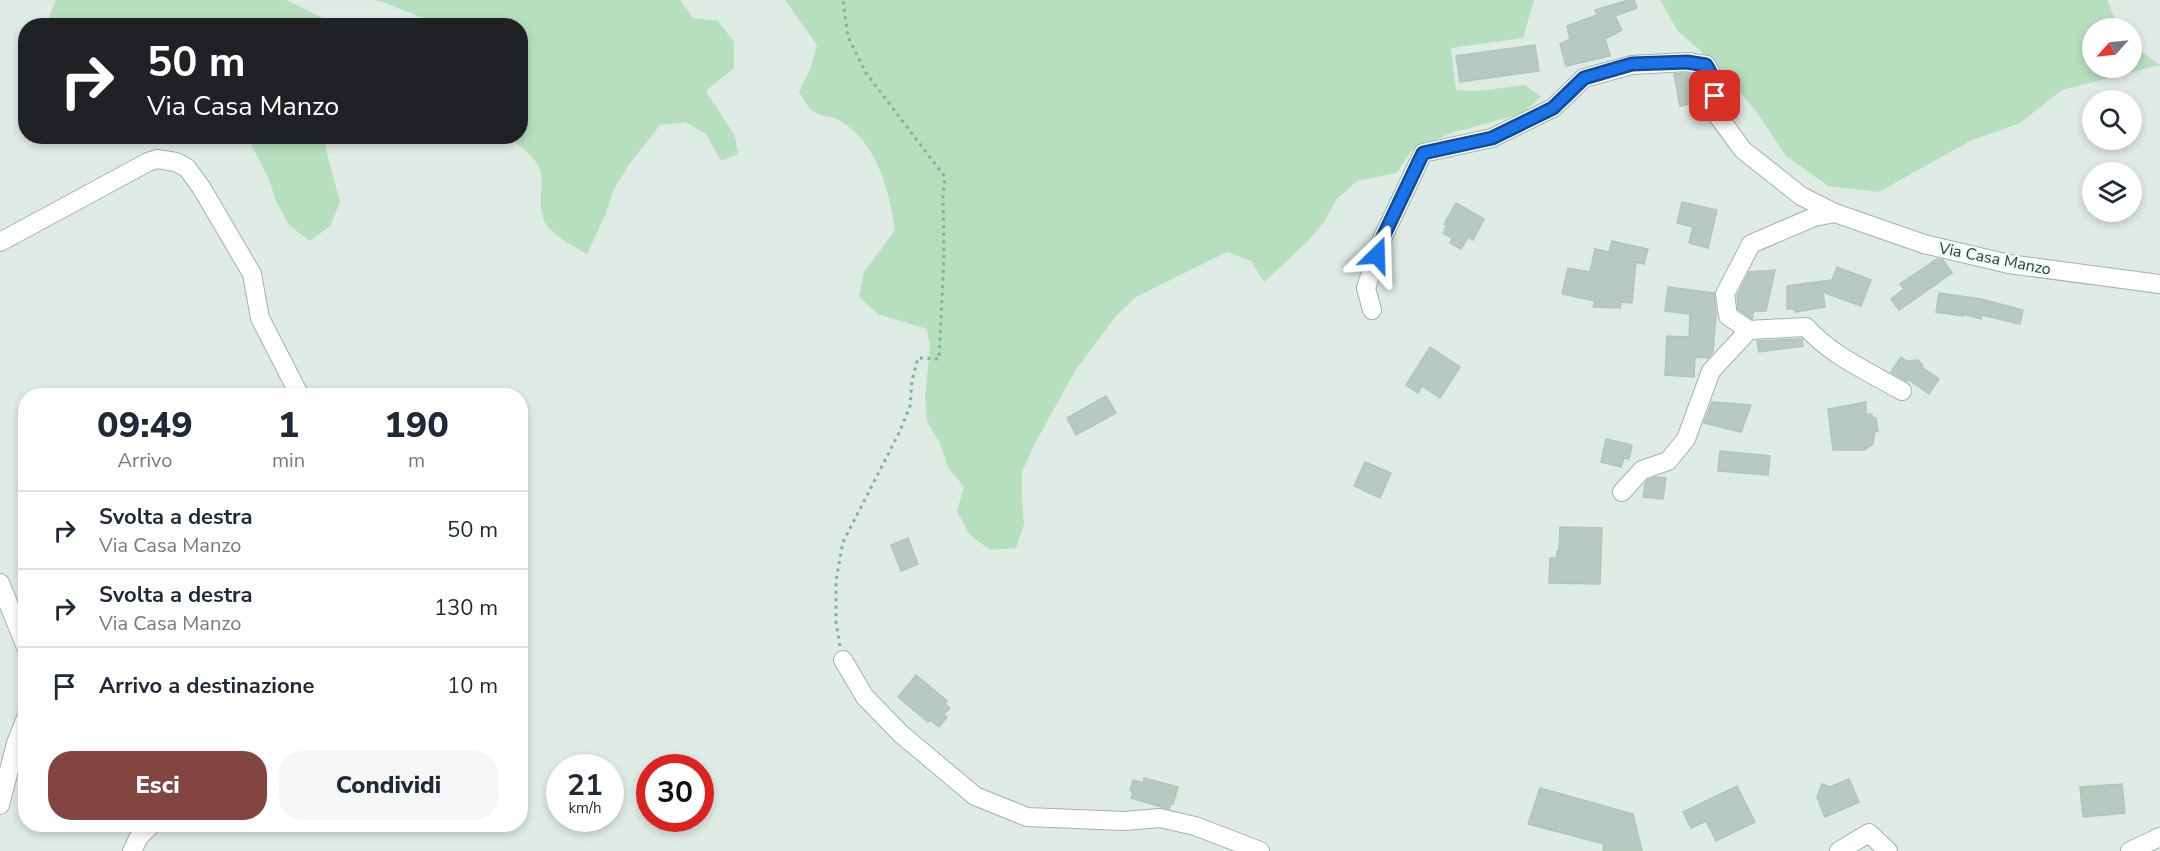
<!DOCTYPE html>
<html lang="it">
<style>
:root{--surface:#fff;--page:#f6f6f7;--text:#1f2937;--muted:#747a83;--line:#e0e1e3;--accent:#824540}
body{margin:0;font-family:"Nunito Sans",sans-serif;background:var(--page);color:var(--text);height:100vh;display:flex;flex-direction:column;font-size:22px;white-space:nowrap}
*{box-sizing:border-box;margin:0}
p{font-size:20px;color:var(--muted)}
.icon{flex:none;width:33px;height:33px;fill:none;stroke:currentColor;stroke-width:2;stroke-linecap:round;stroke-linejoin:round}
.map{position:relative;flex:1;overflow:hidden}
.details{position:absolute;left:18px;top:388px;width:510px;height:444px;display:flex;flex-direction:column;background:var(--surface);border-radius:24px;box-shadow:0 3px 9px #0003}
.details>*{flex:none}
.guide{position:absolute;left:18px;top:18px;width:510px;height:126px;border-radius:24px;box-shadow:0 3px 9px #0003;background:#202124;color:#fff;overflow:hidden}
.needle{width:39px;rotate:243deg}
.tools{position:absolute;left:2082px;top:18px;display:grid;gap:12px}
.tools a{display:grid;place-items:center;width:60px;height:60px;border-radius:50%;background:var(--surface);box-shadow:0 3px 9px #0003;font-size:30px}
.speed{position:absolute;left:546px;top:754px;display:flex;gap:12px;font-size:30px;font-weight:700;text-align:center}
.speed>*{display:grid;place-content:center;width:78px;height:78px;border-radius:50%;background:var(--surface);box-shadow:0 3px 9px #0003;line-height:1}
.speed small{font-size:15px;font-weight:400}
.speed .limit{border:9px solid #d22;background:#fff;color:#111}
.pin{position:absolute;display:grid;place-items:center;width:51px;height:51px;color:#fff;margin:-26px;border-radius:12px;box-shadow:0 3px 9px #0006}
.me{position:absolute;width:66px;margin:-33px;rotate:22deg;stroke-linejoin:round;filter:drop-shadow(0 0 4px #0008)}
.turn{display:flex;align-items:center;gap:21px;height:126px;padding:0 30px;font-size:27px}
.turn .icon{width:78px;height:78px;stroke-width:2.5}
.turn b{display:block;font-size:42px;line-height:51px}
.eta{display:flex;justify-content:space-evenly;align-items:center;height:102px;text-align:center}
.eta b{font-size:36px;font-weight:800;line-height:42px}
.cta{display:flex;gap:12px;margin-top:auto;padding:12px 30px}
.cta a{flex:1;height:69px;border-radius:24px;background:var(--accent);color:#fff;font-size:24px;font-weight:800;line-height:69px;text-align:center}
.cta a+a{background:var(--page);color:var(--text)}
ul{padding:0;list-style:none}
li{display:flex;align-items:center;gap:18px;height:78px;padding:0 30px;border-top:2px solid var(--line)}
li div{flex:1}
li b{display:block;font-size:22px}
li em{font-style:normal}
.map>svg:first-child{display:block}
</style>
<div class="map">
<svg width="2160" height="851" viewBox="0 0 2160 851">
<rect width="100%" height="100%" fill="#dfebe5"/>
<!-- green -->
<path fill="#b6dfbd" d="M56,0H286L329,21L330,25H46Z
M373,0H680L693,18L718,21L734,42V68L706,91L735,136L738,154L721,161L706,134L685,122L660,125L628,166L614,189L606,213L587,254C575,247 553,236 546,224C536,207 544,187 541,173C538,158 519,145 507,137L520,136V26L441,25L380,1Z
M785,0H1534L1523,38L1451,48L1456,90L1478,91L1525,85L1541,97L1521,114L1451,133L1411,151L1397,173L1357,181L1337,199L1324,222L1308,241L1264,282L1251,261L1227,252L1136,297L1116,316L1075,371L1033,447L1022,472V498L1024,524L1016,548L990,550L969,534L957,511L964,487L948,467L940,443L927,421L925,396L930,347L927,329L878,314L859,297L864,272L895,230C889,190 877,142 839,120C832,116 819,117 813,111C807,107 803,98 799,92L810,70L817,45Z
M1660,0H2107L2119,28H2092V68H2132V45L2160,65L2062,90L2020,123L1970,141L1879,192L1828,186L1786,156L1758,114L1725,73L1678,31Z
M247,137H325L326,150L340,202L330,226L310,241L289,225L276,201L268,177Z"/>
<!-- building -->
<path fill="#b7c9c0" stroke="#b1c5bb" stroke-width="1.5" d="M1629,0H1634L1637,8L1615,16L1622,30L1605,39L1610,56L1566,66L1560,44L1570,39L1567,26L1597,15L1595,10Z
M1535,45L1539,71L1460,82L1456,56Z
M1686,73L1699,75L1704,101L1680,106L1674,74Z
M1682,202L1717,210L1708,248L1689,243L1693,227L1677,223Z
M1456,203L1484,219L1473,240L1468,237L1461,249L1450,243L1452,238L1443,233L1447,225L1444,224Z
M1612,241L1648,249L1644,264L1636,262L1632,303L1621,302L1620,308L1593,307L1595,301L1562,294L1568,268L1590,272L1595,249L1609,252Z
M1937,259L1943,260L1952,273L1899,310L1891,299L1904,289L1900,284Z
M1837,267L1871,280L1861,306L1823,292L1825,307L1795,312V309H1787V286L1832,280Z
M1775,270L1766,311H1754L1752,319L1738,309L1737,296L1749,272Z
M1668,287L1714,293L1716,314L1713,352L1708,358L1695,357L1694,377L1665,375L1667,336L1689,337L1690,314L1665,311Z
M1939,293L1981,299L2023,310L2020,324L1982,315L1981,319L1963,314V316L1936,312Z
M1802,339L1803,346L1759,352L1757,341Z
M1430,347L1460,367L1440,398L1422,386L1418,393L1406,385Z
M1901,357L1907,361L1918,360L1922,364L1923,368L1939,379L1929,394L1908,379L1907,381L1891,372Z
M1106,396L1116,413L1076,435L1067,418Z
M1712,402L1751,405L1741,432L1704,423Z
M1866,402V414H1872V417L1876,418L1878,431H1875L1873,444L1864,450H1833L1828,409Z
M1606,439L1632,445L1629,459L1624,458L1621,467L1601,462Z
M1720,451L1770,456L1768,475L1718,471Z
M1365,462L1391,473L1380,498L1354,486Z
M1656,477L1666,478L1663,499L1643,497L1645,484L1648,480Z
M1560,527L1602,528L1600,584L1549,583L1550,558H1557V551H1559Z
M908,538L918,564L901,571L891,545Z
M916,675L947,701L945,704L950,708L944,714L947,717L939,727L930,720L928,722L898,697Z
M1144,778L1178,787L1173,804L1171,803L1169,809L1131,798L1133,792L1130,790L1133,780L1143,783Z
M1849,779L1859,802L1825,817L1817,797L1822,784L1830,787Z
M2122,784L2125,813L2083,817L2080,787Z
M1737,786L1755,822L1716,841L1706,821L1691,828L1683,812Z
M1540,788L1633,814L1642,851H1603L1604,844L1528,824Z"/>
<g fill="none" stroke-linecap="round" stroke-linejoin="round">
<!-- minor casing -->
<g stroke="#a2b3ac" stroke-width="20">
<path id="minor" d="M0,242L148,162L157,159L176,162L187,168L201,187L252,274L260,318L300,396
M1372,310L1366,288L1382,239L1423,153L1492,138L1553,108L1584,78L1632,65L1687,62L1706,65L1715,81V112L1743,150L1801,196L1835,213L1924,244L2009,264L2160,284
M1749,330L1728,316L1725,294L1751,244L1814,217L1835,213
M1622,492L1642,470L1668,461L1686,439L1711,371L1749,330L1806,327C1832,356 1869,372 1902,391
M0,583L26,647
M843,660L865,697L901,734L975,796L1027,817L1124,821L1160,818L1195,826L1260,851
M0,805L16,743L26,718
M132,851L139,837L151,825
M1839,851L1869,833L1888,851
M2130,851L2160,837"/>
</g>
<!-- path -->
<path stroke="#7db29c" stroke-width="3" stroke-dasharray="3 4.5" stroke-linecap="butt" d="M840,646L836,622V580L843,542L900,431L910,406L912,380L918,358L939,359L944,257L943,195L945,177L866,73L848,37L843,0"/>
<!-- minor -->
<use href="#minor" stroke="#fff" stroke-width="18"/>
</g>
<g fill="none" stroke-linecap="round" stroke-linejoin="round">
<!-- route casing -->
<g stroke="#114b97" stroke-width="15">
<path id="route" d="M1377,255L1382,239L1423,153L1492,138L1553,108L1584,78L1632,64L1687,62L1706,65L1715,81V96"/>
</g>
<!-- route -->
<use href="#route" stroke="#1a73e8" stroke-width="10"/>
</g>
<g text-anchor="middle" stroke-width="4.5" stroke-linejoin="round" paint-order="stroke">
<!-- street labels -->
<g font-size="16" fill="#1f3d32" stroke="#eff8f3">
<text transform="translate(1995 258) rotate(11)" y="6">Via Casa Manzo</text>
</g>
</g>
</svg>
<div class="tools">
<a><svg class="needle" viewBox="-14 -14 28 28"><path d="M0-13l5 13h-10z" fill="#e53935"/><path d="M0 13l5-13h-10z" fill="#747a83"/></svg></a>
<a><svg class="icon" aria-label="search" viewBox="0 0 24 24"><circle cx="10" cy="10" r="6"/><path d="M15 15l6 6"/></svg></a>
<a><svg class="icon" aria-label="layers" viewBox="0 0 24 24"><path d="M12 4l9 5-9 5-9-5zM3 14l9 5 9-5"/></svg></a>
</div>
<div class="speed"><div>21<small>km/h</small></div><div class="limit">30</div></div>
<div class="pin" style="left:1715px;top:96px;background:#d93025"><svg class="icon" aria-label="arrive" viewBox="0 0 24 24"><path d="M6 21V4h12l-3 4 3 4H6"/></svg></div>
<svg class="me" style="left:1377px;top:255px" viewBox="-20 -20 40 40"><path d="M0-17L14 15 0 8-14 15z" fill="#1a73e8" stroke="#fff" stroke-width="4"/></svg>
<div class="guide">
<div class="turn"><svg class="icon" aria-label="right" viewBox="0 0 24 24"><path d="M7 20v-9h11M14 6l5 5-5 5"/></svg><div><b>50 m</b>Via Casa Manzo</div></div>
</div>
<section class="details">
<div class="eta">
<div><b>09:49</b><p>Arrivo</p></div>
<div><b>1</b><p>min</p></div>
<div><b>190</b><p>m</p></div>
</div>
<ul>
<li><svg class="icon" aria-label="right" viewBox="0 0 24 24"><path d="M7 20v-9h11M14 6l5 5-5 5"/></svg><div><b>Svolta a destra</b><p>Via Casa Manzo</p></div><em>50 m</em></li>
<li><svg class="icon" aria-label="right" viewBox="0 0 24 24"><path d="M7 20v-9h11M14 6l5 5-5 5"/></svg><div><b>Svolta a destra</b><p>Via Casa Manzo</p></div><em>130 m</em></li>
<li><svg class="icon" aria-label="arrive" viewBox="0 0 24 24"><path d="M6 21V4h12l-3 4 3 4H6"/></svg><div><b>Arrivo a destinazione</b></div><em>10 m</em></li>
</ul>
<div class="cta"><a>Esci</a><a>Condividi</a></div>
</section>
</div>
